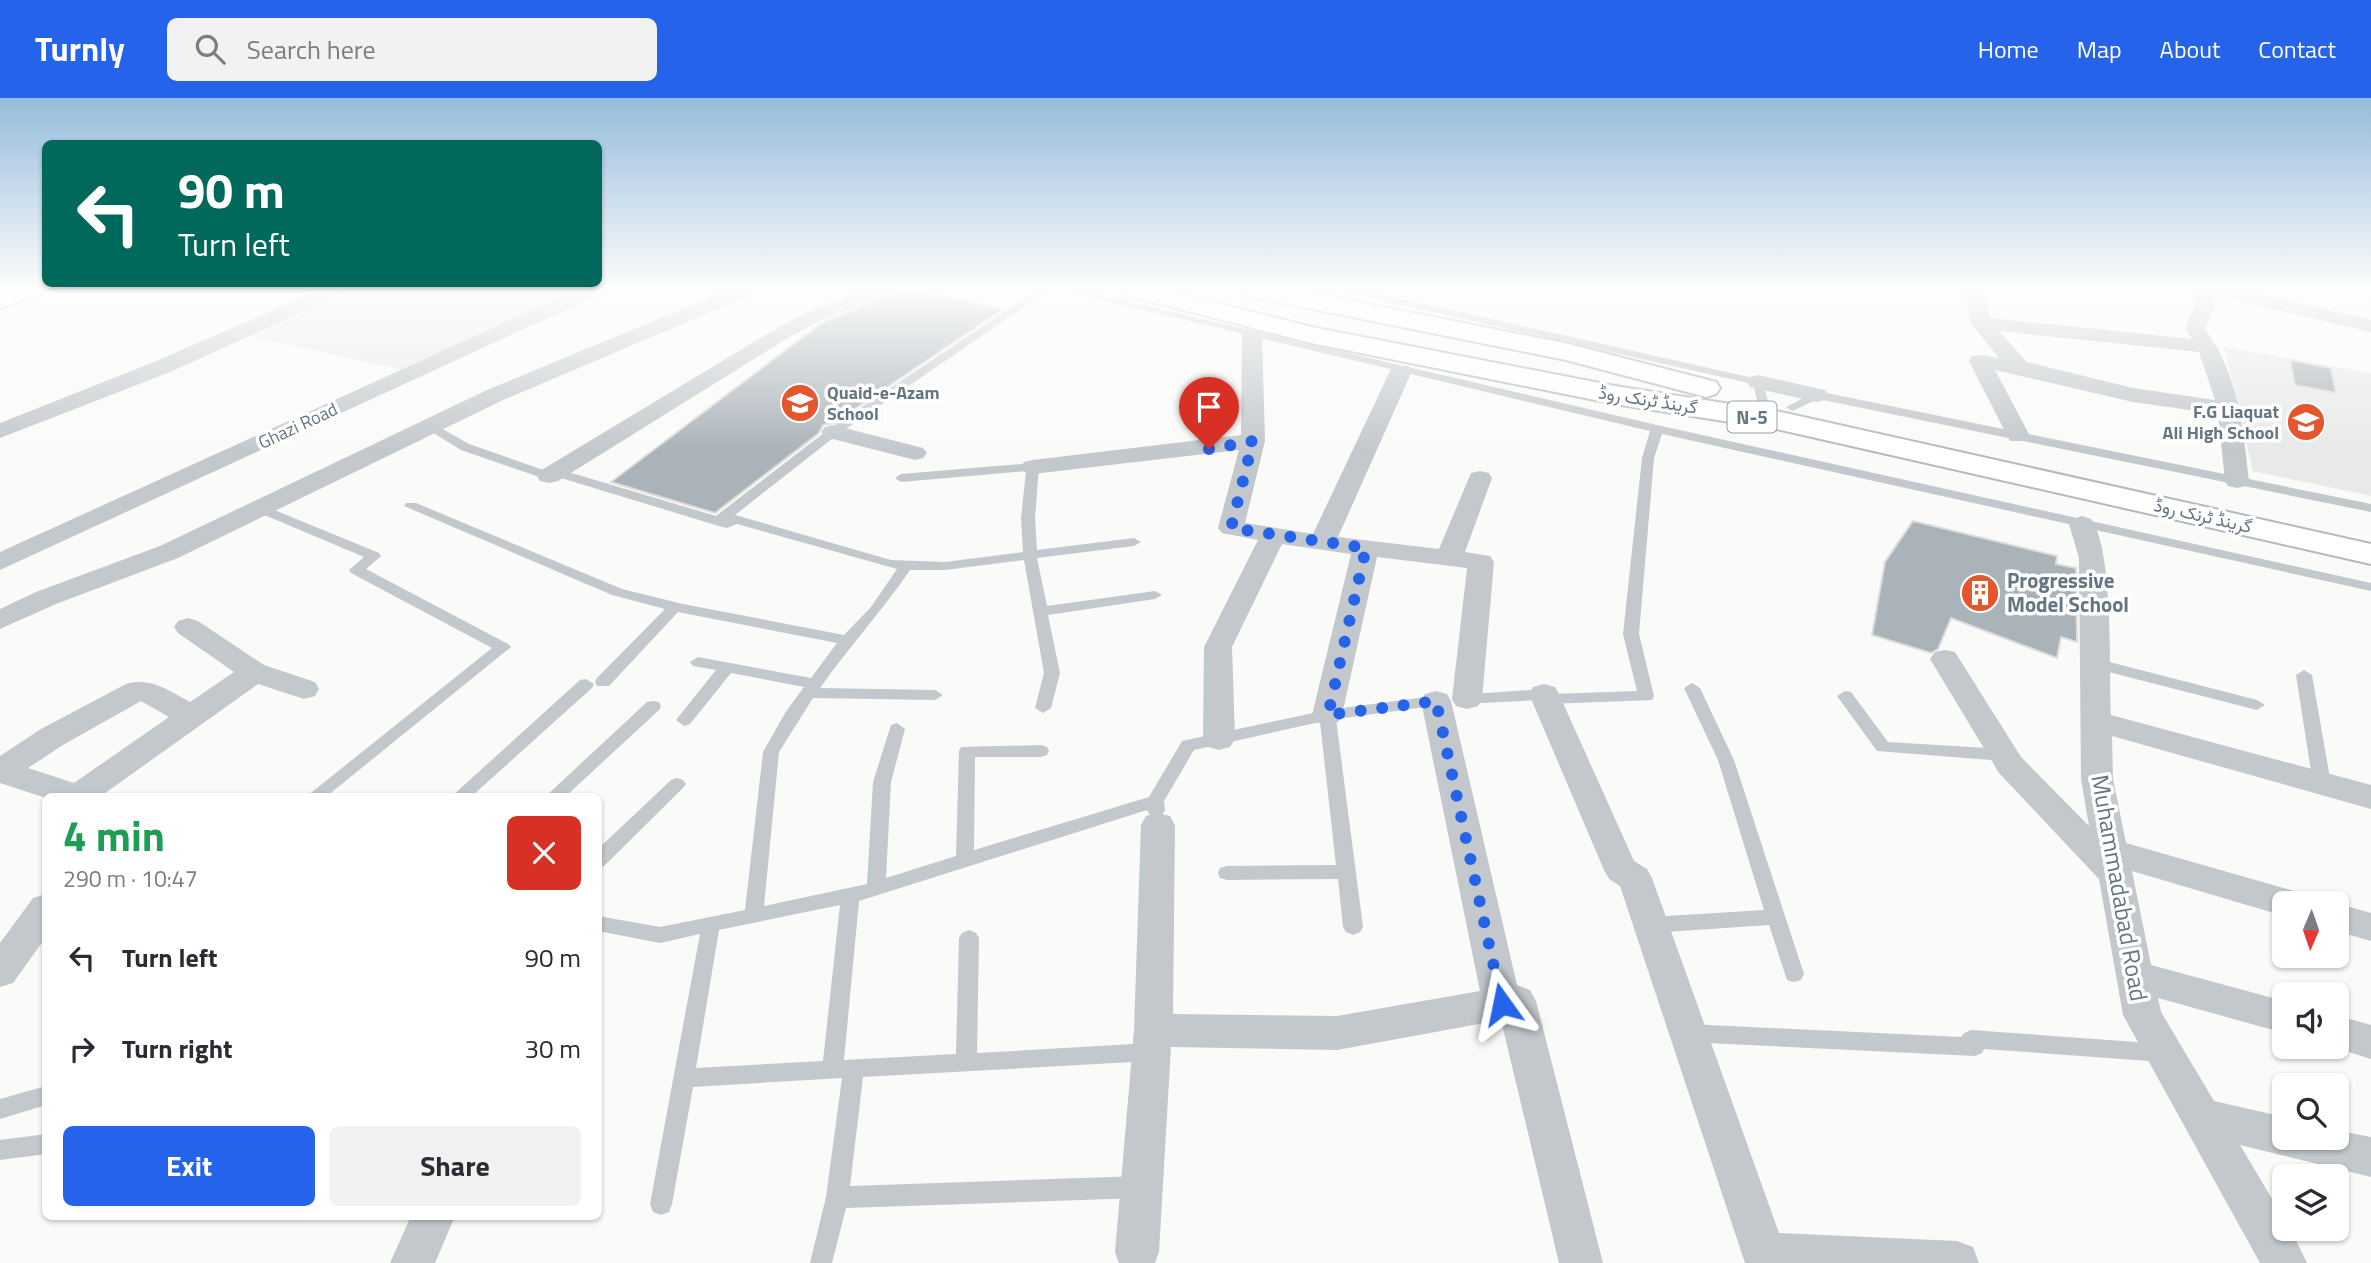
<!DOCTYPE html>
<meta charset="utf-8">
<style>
:root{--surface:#fff;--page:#f2f2f3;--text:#2b2b33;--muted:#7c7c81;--accent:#2563eb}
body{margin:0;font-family:"Titillium Web",Vazirmatn,sans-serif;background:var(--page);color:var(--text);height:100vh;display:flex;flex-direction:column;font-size:26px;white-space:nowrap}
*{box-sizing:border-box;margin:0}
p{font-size:23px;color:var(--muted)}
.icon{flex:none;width:38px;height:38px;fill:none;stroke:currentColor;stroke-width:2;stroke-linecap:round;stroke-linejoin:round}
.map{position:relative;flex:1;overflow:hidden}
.side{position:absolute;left:42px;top:695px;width:560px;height:427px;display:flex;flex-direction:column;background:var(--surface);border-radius:10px;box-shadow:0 2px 5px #0004}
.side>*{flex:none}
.banner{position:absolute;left:42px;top:42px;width:560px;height:147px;border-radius:10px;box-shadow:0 2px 5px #0004;background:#00695c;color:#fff;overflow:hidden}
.needle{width:46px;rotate:182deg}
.controls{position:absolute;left:2272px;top:793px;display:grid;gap:14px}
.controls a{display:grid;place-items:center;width:77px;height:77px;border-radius:10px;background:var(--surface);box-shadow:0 2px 5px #0004;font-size:35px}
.pin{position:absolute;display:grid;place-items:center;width:60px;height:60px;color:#fff;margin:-72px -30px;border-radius:50% 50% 50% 0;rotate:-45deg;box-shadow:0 0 7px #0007}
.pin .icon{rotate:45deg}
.me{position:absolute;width:77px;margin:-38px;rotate:348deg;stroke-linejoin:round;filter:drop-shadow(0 0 5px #0008)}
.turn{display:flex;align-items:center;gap:24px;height:147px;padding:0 21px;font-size:32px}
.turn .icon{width:91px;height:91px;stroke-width:2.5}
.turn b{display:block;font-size:49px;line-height:60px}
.round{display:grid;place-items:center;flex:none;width:74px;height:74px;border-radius:10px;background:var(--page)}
.head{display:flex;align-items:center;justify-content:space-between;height:119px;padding:0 21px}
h1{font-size:42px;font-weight:700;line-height:52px;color:#1e9e55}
.action{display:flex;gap:14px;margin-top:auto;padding:14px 21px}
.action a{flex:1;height:80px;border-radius:10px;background:var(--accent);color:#fff;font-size:28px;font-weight:700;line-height:80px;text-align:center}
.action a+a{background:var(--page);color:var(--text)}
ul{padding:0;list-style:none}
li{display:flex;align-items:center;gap:21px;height:91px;padding:0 21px}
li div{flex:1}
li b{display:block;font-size:26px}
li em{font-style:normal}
header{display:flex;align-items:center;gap:42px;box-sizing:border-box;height:98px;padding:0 35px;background:var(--accent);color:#fff}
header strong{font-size:33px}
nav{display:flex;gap:38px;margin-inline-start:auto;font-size:24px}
.search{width:490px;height:63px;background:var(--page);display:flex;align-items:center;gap:18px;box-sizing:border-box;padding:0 24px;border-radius:10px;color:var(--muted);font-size:26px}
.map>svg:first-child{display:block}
</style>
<header>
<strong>Turnly</strong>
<div class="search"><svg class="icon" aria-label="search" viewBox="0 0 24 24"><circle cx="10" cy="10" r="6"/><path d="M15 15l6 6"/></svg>Search here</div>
<nav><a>Home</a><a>Map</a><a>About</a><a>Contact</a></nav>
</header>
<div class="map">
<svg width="2371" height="1165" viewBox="0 0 2371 1165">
<rect width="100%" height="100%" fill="#fafaf8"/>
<!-- built -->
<path fill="#e8e9e9" d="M353,191H590L406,273L251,238Z
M2224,249L2371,275V398L2253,373Z"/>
<!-- building -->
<path fill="#aab3b9" stroke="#dcdcda" stroke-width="2" d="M896,191H914L1003,211L834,325L823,327L819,335L715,415L611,384L823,224L891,197Z
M2290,262L2331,270L2336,295L2295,287Z
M1913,423L2057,458L2056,466L2076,470L2077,544L2061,539L2057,560L1951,520L1938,551L1931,555L1872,537L1885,464Z"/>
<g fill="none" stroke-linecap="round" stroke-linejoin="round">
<!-- secondary casing -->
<g stroke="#b3babf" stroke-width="4">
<path id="secondary" d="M7,191H44L40,196L0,210V193Z"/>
</g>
<!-- trunk casing -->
<g stroke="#b4b9bd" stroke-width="4">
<path id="trunk" d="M1118,191H1161L1312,229L1615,288L1781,314L2371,446V466L1781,332L1615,306L1311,245L1122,196Z
M1240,191H1292L1569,246L1716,284L1720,290L1716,296L1706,299L1566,262L1253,199L1244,196Z"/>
</g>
<!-- service -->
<path fill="#c3c8cc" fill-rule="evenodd" d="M1038,191H1050L837,337L735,417L891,462L945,464L1023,454L1021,420L1026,373L901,384L895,380L901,376L1033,365L1039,369L1035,420L1037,452L1134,440L1141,444L1134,448L1037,460L1047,508L1155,493L1162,497L1155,501L1048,517L1060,575L1051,610L1043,615L1035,610L1044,575L1024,462L945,472H910C882,513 849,549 820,590L935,592L943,597L935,602L813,600L779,654L764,808L867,786L873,684L891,627L897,625L905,631L891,684L886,780L956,758L959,653L961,649L1041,647L1047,649L1049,653L1047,657L1041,659H975L974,752L1149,699L1182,643L1327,612L1441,597L1449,602L1441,607L1336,621L1363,829L1360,834L1353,837L1346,834L1343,829L1338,781L1227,782L1220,780L1218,775L1220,770L1227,768L1336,767L1320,624L1194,652L1164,703L1165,712L1162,717H1150L1147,712L859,803L844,962L956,956L959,840L962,835L969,832L976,835L979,840L977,955L1151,945L1158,948L1161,954L1158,960L1151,963L863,979L850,1088L1141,1078L1149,1081L1152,1089L1149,1097L1141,1100L846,1110L832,1165H810L826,1099L842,980L693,989L672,1106L669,1114L661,1117L653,1114L650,1106L700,836L660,845L598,833V818L660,829L745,812L763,654L785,615L804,589L731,575L690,626L684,628L676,622L716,572L693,568L690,564L698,559L811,580L837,545L678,514L609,588H597L595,584L597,580L665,511L612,497L404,408L406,405H416L622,491L683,506L844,537L871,509L897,471L737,426L727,430L722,429L561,380L548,382L461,352L422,328L428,324L432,325L469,346L552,375L565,373L716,418L829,331ZM840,807L823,963L696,970L719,832Z
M1055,191H1074L1657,327L2371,485V493L1662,336L1654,360L1639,536L1654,598L1652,602L1547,606L1539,602L1463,606L1457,605L1455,601L1457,597L1544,591L1552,596L1637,593L1623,536L1642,360L1650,333Z
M1330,191H1351L1448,211L1762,282L1768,303L1766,306H1758L1753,286Z
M1817,293L2371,406V414L1818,301L1792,313L1786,309Z
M260,406L379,455L381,458L366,471L508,546L511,549L327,698H307L492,550L351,475L349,472L364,459L255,413V407Z
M2094,560L2257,602L2265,607L2257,612L2089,569L2086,565Z
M2304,572L2312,577L2331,686L2328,690H2316L2313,686L2296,577Z
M586,581L594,586L592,590L472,698H452L580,582Z
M1692,585L1700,590L1734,662L1804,876L1801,882L1794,884L1787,882L1769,827L1651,835L1644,832L1641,827L1644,822L1651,819L1764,812L1718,662L1684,590Z
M1845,593L1851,594L1888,644L2004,651L2010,653L2012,657L2010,661L2004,663L1877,653L1837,598Z
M653,603L659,604L661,608L659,612L566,698H546L647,604Z
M677,680L683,682L686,686L683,690L604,768L598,770V751L671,682Z
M1688,926L1961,939L1964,935L1971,932L2164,946L2171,949L2174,955L2171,961L2164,964L1984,951L1982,955L1975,958L1688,944L1681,941L1678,935L1681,929Z
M46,988V1007L0,1021V1001Z
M46,1036V1056L0,1062V1042Z"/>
<!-- minor -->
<path fill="#c3c8cc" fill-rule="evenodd" d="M321,191H347L344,195L170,274L0,340V325L154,264Z
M579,191H605L602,195L0,472V454Z
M731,191H758L755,195L503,302L178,460L56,506L0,531V511L36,494L160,448L487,292Z
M865,191H893L890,195L822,222L786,241L558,383L549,385L540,383L537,378L540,373L772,233L808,214Z
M1964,191H1984L1990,220L2192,241L2185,231L2195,206L2192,191H2238L2371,222V234L2213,197L2215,206L2205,231C2238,275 2243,330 2249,383L2246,388L2237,390L2228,388L2225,383L2218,316L2133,304L1995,272L2030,338L2026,343H2010L1969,263L1972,258L1980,257L1999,260L1971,225ZM1999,233L2199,254L2215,302L2133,290L2027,264Z
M1252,229L1259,231L1262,235L1265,343L1245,425L1313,436L1390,273L1393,268H1409L1412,273L1338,439L1439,451L1471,375L1480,373L1489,375L1492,380L1465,454L1490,458L1494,464L1482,601L1478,608L1467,611L1456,608L1452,601L1467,470L1377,459L1342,617L1338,624L1327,627L1316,624L1312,617L1351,456L1282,446L1232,549L1235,641L1230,649L1219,652L1208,649L1203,641L1204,549L1258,442L1222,435L1218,430L1239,352L1033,376L1024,374L1021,369L1024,364L1033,362L1241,337L1242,235L1245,231Z
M1758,277L1825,292L1828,297L1825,302L1817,304L1750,289L1747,284L1750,279Z
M833,327L923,350L927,355L923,360L915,362L825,339L821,334L825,329Z
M2082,418L2091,421C2114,453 2109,572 2111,617L2371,687V711L2112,638L2113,681L2126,745L2301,795L2306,805H2284V818L2132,773L2151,867L2284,903V935L2158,900L2161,914L2214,1003L2284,1019V1040H2336V1032L2371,1039V1079L2240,1047L2284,1121V1130H2290L2307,1165H2260L2123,917L2099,781L1999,675L1930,561L1935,554L1945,552L1955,554L2021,659L2089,728L2081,681L2079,460L2069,426L2073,421Z
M188,520L198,523L264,567L315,584L319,591L315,598L304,601L258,586L101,698L46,700L0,685V658L41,631L126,586C151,579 169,593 190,604L234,574L178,535L174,529L178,523ZM141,603L169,619L74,685L28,670L63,647Z
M1544,586L1555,589L1559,596L1634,763L1647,771L1652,780L1779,1135L1957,1143L1973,1149L1979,1165H1745L1620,788L1609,781L1604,772L1529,596L1533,589Z
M1436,593L1447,596L1451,603L1517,887L1530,892L1536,903L1603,1165H1559L1501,922L1337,952L1171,949L1159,1154L1155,1165H1119L1115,1154L1134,932L1141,727L1146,718L1158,715L1170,718L1175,727L1173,916L1337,918L1480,893L1421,603L1425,596Z
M46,796V839L13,885L0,889V845L33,800Z
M2336,805L2371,815V843L2336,833Z
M2336,917L2371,927V961L2330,948H2336Z
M411,1118H455L435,1165H390Z"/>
<!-- secondary -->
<use href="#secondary" fill="#fff" fill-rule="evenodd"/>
<!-- trunk -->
<use href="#trunk" fill="#fff" fill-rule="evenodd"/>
</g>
<!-- sky -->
<linearGradient id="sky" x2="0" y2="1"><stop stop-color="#96bcdc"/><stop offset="0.54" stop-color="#fdfdfc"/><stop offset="1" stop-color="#fdfdfc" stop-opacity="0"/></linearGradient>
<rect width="2371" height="354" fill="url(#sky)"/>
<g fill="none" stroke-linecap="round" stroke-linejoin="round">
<!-- route -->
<path stroke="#2563eb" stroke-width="12" stroke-dasharray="0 21.6" d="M1209,351L1253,343L1231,430L1366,450L1328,617L1436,603L1502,906"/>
</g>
<!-- icons -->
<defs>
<g id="school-disc" transform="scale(2.0125)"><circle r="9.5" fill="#e4572e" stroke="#fff"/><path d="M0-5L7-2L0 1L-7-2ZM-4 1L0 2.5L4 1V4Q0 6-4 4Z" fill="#fff"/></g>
<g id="building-disc" transform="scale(2.0125)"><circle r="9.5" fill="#e4572e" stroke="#fff"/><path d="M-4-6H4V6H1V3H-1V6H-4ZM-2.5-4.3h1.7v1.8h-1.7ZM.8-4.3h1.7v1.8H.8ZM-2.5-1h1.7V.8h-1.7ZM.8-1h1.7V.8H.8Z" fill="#fff"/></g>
</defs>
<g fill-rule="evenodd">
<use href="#school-disc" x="800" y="305"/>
<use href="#school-disc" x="2306" y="324"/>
<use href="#building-disc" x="1980" y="495"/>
</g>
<g text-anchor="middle" stroke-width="7" stroke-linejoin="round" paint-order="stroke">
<!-- far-poi labels -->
<g font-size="18" font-weight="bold" fill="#657683" stroke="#fff" text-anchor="start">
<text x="827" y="301">Quaid-e-Azam<tspan x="827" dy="21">School</tspan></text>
<text x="2279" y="320" text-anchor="end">F.G Liaquat<tspan x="2279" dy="21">Ali High School</tspan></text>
</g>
<!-- far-street labels -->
<g font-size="18" fill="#657683" stroke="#fff">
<text transform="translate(1648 302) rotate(9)" y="6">گرینڈ ٹرنک روڈ</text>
<text transform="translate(298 328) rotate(-25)" y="6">Ghazi Road</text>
<text transform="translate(2203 418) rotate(13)" y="6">گرینڈ ٹرنک روڈ</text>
</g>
<!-- shield labels -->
<rect fill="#fff" stroke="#939fa8" stroke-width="2" x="1727.5" y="303.5" width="49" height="31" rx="5"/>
<g font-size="19" font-weight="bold" fill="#657683">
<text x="1752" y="326">N-5</text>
</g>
<!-- poi labels -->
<g font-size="21" font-weight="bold" fill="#657683" stroke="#fff" text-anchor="start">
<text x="2007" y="490">Progressive<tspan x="2007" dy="24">Model School</tspan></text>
</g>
<!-- near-street labels -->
<g font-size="24" fill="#657683" stroke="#fff">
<text transform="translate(2119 790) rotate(80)" y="8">Muhammadabad Road</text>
</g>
</g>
</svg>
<div class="controls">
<a><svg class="needle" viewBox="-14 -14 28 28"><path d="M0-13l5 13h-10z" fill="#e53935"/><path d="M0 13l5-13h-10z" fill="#7c7c81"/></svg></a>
<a><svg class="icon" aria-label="sound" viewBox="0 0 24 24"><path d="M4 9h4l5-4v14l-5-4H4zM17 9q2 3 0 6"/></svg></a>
<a><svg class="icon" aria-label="search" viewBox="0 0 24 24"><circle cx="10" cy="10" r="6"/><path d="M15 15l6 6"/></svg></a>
<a><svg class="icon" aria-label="layers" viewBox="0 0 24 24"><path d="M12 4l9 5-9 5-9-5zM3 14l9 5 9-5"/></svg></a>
</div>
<div class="pin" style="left:1209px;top:351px;background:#d93025"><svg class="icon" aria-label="arrive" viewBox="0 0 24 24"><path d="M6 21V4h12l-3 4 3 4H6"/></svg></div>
<svg class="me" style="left:1502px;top:906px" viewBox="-20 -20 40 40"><path d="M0-17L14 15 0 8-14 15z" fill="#2563eb" stroke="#fff" stroke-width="4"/></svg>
<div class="banner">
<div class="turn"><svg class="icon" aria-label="left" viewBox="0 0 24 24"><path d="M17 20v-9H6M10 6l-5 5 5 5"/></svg><div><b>90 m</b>Turn left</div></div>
</div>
<section class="side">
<div class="head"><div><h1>4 min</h1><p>290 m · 10:47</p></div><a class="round" style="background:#d93025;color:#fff"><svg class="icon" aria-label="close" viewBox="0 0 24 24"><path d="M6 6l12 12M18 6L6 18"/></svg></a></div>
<ul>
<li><svg class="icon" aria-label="left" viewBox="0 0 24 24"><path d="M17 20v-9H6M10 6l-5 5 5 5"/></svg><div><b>Turn left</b></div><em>90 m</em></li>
<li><svg class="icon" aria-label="right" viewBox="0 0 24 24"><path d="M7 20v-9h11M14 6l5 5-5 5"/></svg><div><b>Turn right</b></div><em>30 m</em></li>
</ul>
<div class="action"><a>Exit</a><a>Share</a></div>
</section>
</div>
